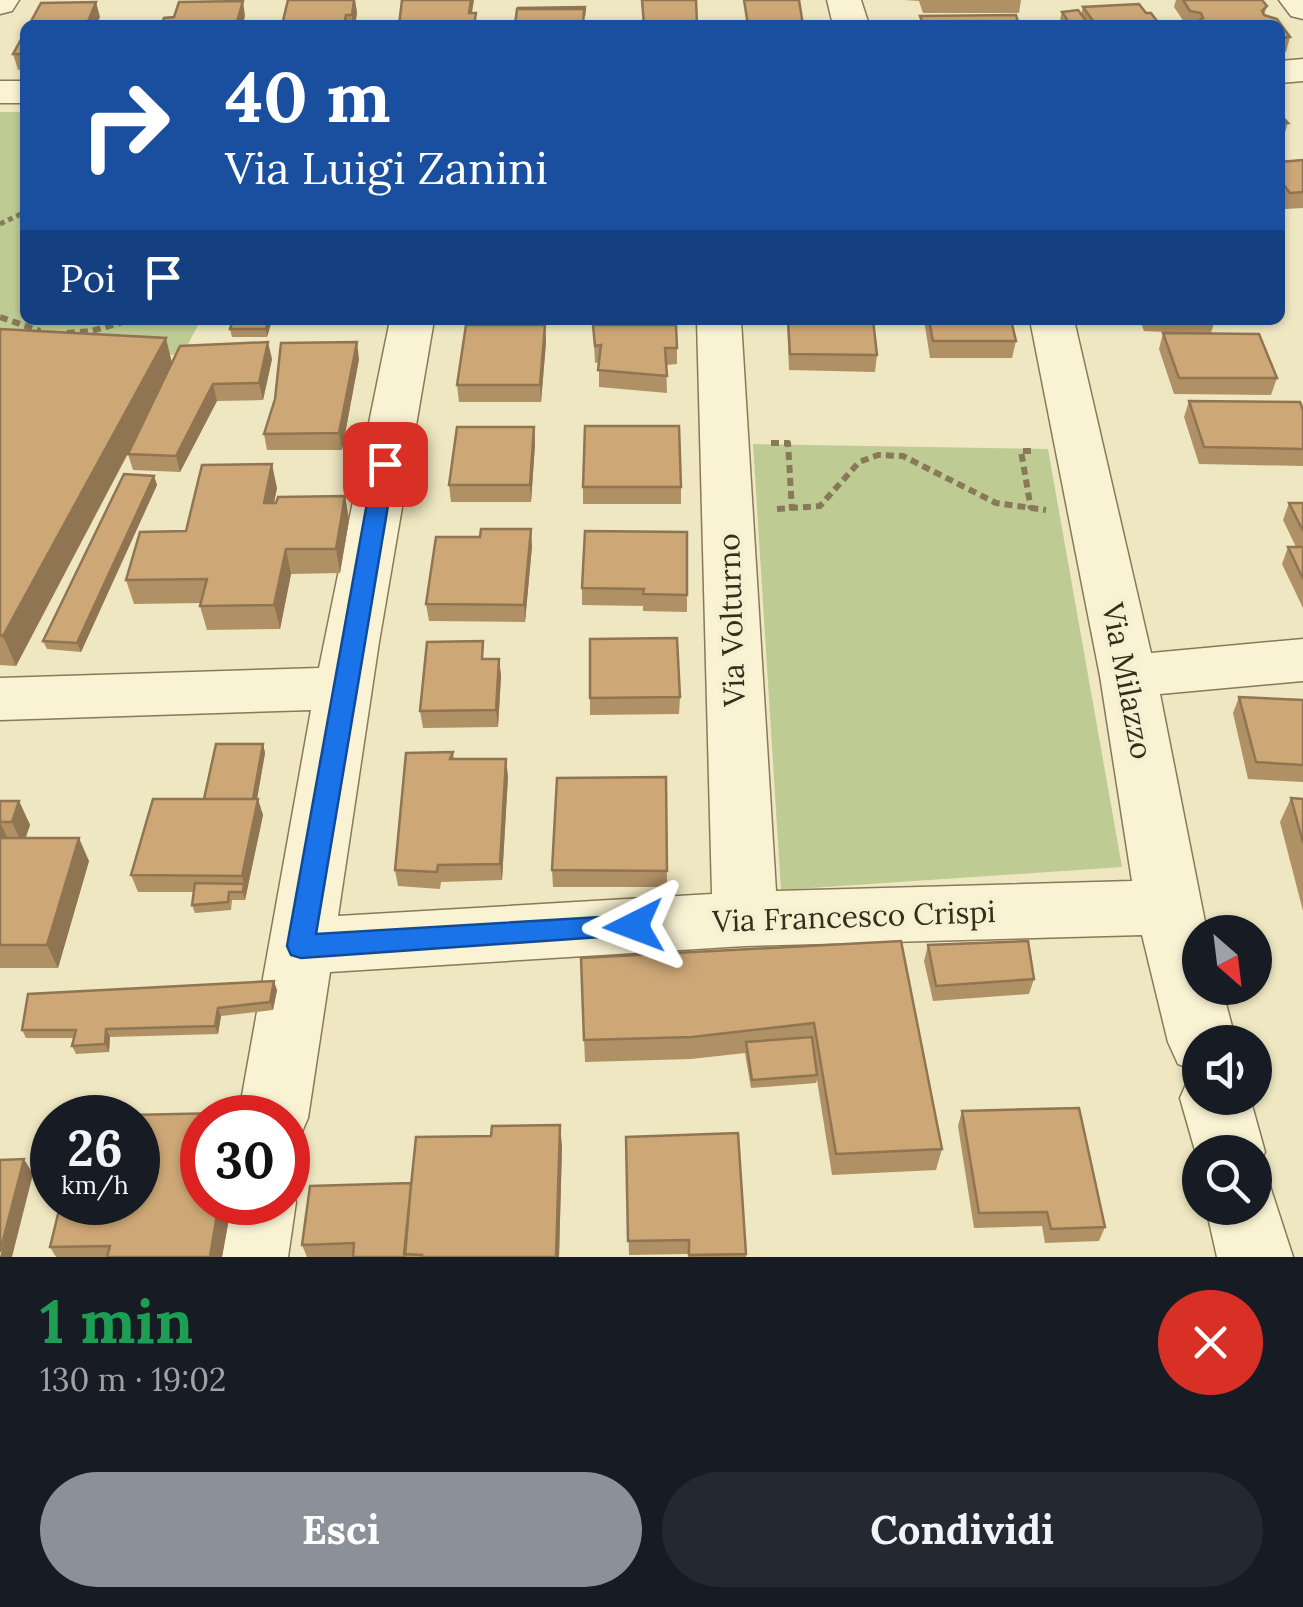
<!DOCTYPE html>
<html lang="it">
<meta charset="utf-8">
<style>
:root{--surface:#171b24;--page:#242831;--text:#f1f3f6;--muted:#9ea1a6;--accent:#8c9099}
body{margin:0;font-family:Lora,serif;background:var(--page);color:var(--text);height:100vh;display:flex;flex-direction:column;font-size:38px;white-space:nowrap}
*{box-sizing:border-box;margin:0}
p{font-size:32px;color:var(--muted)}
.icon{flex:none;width:55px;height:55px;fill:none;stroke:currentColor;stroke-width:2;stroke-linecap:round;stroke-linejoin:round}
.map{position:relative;height:1257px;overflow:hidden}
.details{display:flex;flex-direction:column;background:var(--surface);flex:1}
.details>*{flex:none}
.banner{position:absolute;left:20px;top:20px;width:1265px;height:305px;border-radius:15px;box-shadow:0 2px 8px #0004;background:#1a4fa0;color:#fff;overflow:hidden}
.needle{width:65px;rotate:152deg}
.controls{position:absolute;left:1182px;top:915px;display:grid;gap:20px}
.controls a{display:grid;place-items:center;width:90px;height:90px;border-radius:50%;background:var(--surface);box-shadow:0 2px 8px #0004;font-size:50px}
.speed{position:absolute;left:30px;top:1095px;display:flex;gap:20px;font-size:50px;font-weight:700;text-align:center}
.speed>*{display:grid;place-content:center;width:130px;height:130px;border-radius:50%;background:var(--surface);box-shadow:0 2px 8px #0004;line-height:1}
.speed small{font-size:25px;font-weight:400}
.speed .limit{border:15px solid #d22;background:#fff;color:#111}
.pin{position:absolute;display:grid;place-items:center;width:85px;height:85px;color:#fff;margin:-42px;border-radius:20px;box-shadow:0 5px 15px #0006}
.me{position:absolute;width:110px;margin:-55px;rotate:267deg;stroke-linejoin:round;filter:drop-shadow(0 0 8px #0008)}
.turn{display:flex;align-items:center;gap:35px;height:210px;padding:0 40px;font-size:45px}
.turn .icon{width:130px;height:130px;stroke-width:2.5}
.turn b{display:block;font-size:70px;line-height:85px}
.then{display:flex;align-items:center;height:95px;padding:0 40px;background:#0003;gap:20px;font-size:38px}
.round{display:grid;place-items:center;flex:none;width:105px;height:105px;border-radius:52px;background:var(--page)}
.summary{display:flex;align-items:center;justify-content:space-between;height:170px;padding:0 40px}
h1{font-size:60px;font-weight:700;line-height:75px;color:#1e9e55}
.action{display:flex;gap:20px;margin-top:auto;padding:20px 40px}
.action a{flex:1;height:115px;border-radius:60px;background:var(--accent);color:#fff;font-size:40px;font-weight:700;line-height:115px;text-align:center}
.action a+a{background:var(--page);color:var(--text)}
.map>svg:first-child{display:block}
</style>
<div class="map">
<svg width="1303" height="1257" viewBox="0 0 1303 1257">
<rect width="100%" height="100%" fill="#eee7c1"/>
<!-- green -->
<path fill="#becc94" d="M0,112H25V320H201L182,355L0,349Z
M753,444L1048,449L1122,867L781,890Z"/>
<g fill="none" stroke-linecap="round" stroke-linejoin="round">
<!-- minor casing -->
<g stroke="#887958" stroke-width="3">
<path id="minor" d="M0,0H19L12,11L0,14Z
M827,0H861L869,25H833Z
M1279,0H1303V19L1291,16Z
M1303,59V81L1280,83V61Z
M0,81H25V103H0Z
M390,320H434L379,642L338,916L712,894L697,320H741L776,891L1132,881L1100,676L1030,320H1074L1151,653L1303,639V681L1160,694L1207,932H1200V988H1222L1236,1042H1200V1098H1250L1265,1152L1255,1175V1152H1200V1168L1180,1098L1190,1075L1199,1072L1178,1064L1168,1042L1142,935L745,946L330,972L308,1118L298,1141L288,1145V1118H238L311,710L0,720V678L319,668Z
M1255,1177L1269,1183L1293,1257H1217L1206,1208H1255Z
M288,1183L296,1202L288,1257H212L222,1202H288Z"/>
</g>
<!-- path-far1 -->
<path stroke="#887958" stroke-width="5" stroke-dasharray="5 4" stroke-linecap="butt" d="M0,224L25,212"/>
<!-- path -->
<path stroke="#887958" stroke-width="6" stroke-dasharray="8 5" stroke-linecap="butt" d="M0,317L40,331
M67,333L92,331L129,320
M771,443H788L792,510
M1031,451H1021L1031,509
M777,509L820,506L859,462L878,455L903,456L996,503L1046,510"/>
<!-- minor -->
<use href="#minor" fill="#f9f3d4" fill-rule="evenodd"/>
</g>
<!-- wall -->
<path fill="#b09065" d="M355,0L357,13L355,25H282Z
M904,0H1021L1019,13H923L919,1Z
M1176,0H1262L1267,6L1264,15L1277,19L1290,37L1286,52L1280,53V25H1186L1174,7Z
M1083,7L1146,13L1160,25H1062L1064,24L1060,19L1062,12L1081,14Z
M25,32V70H18L13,54Z
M1280,114L1288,123L1283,139H1280Z
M1303,160V208L1285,209L1280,203V162Z
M233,320H272L267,337H232L230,329Z
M318,320H386L318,322Z
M787,320H873L877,355L875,372L789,370Z
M924,320H1011L1016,341L1012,358H930Z
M1140,320H1215L1211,333L1277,378L1271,395L1174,394L1159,349L1163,333H1187L1144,331Z
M545,325L546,342L541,402H459L457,385Z
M593,325L677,348V364L666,365L667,393L599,387V362L595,363Z
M0,329L172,362L272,359L263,400L217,401L180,472L133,470L128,454L130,450L16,666L0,665Z
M359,359L342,450H267L264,434Z
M1189,401L1303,410V466L1199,464L1184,417Z
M534,427L535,444L531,502H451L449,485Z
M154,476L157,485L81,652L47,649L43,641Z
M583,487H681V504H583Z
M277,488L274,503L345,496L349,520L340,573L291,574L280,629L207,630L200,606L201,603L134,604L126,580L186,531Z
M1289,503H1303V608L1282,564L1288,547H1296L1283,520Z
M687,532V612L643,611V606L582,605V588Z
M532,546L525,622L429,621L426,604Z
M484,659H499L501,676L498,727L423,728L420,711Z
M680,697L679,714L590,715V698Z
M1239,697L1303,700V782L1248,779L1233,713Z
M263,744L265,753L257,799L263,815L245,900H232L231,910L195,913L192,905L194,892H138L131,875L204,799Z
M453,752L454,759L508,776L502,880L441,882L440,889L398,886L395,870Z
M666,777L667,887H553L552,870Z
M1291,798L1303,799V911L1280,822Z
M0,801H19L30,825L25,838L89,861L58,968H0Z
M901,941L942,1149L936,1170L832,1175L817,1080L816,1083L751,1088L745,1053L691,1059L585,1062L581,958Z
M928,945L1034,979L1029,994L933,1001L924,961Z
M277,990L273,1010L221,1016L218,1034L110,1037L109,1052L76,1054L72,1046L74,1038H26L22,1030Z
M962,1111L1105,1227L1099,1241L1045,1243L1042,1226L974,1228L958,1126Z
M738,1133L746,1257H688V1254L629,1255L626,1137Z
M562,1146L559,1257H307L302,1245L411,1183Z
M202,1202H232L222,1257H56L50,1247Z"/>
<!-- shaded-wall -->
<path fill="#907553" d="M355,0L357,13L355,25H353L352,15Z
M471,0H474L470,25L469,13Z
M243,1L245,16L243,25H236Z
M96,2L100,17L97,25L87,24Z
M268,320H272L267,337L266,329Z
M545,325L546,342L541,402L540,385Z
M166,338L173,367L16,666L3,636Z
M268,342L272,359L263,400L259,383Z
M357,342L359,359L342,450L339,433Z
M213,384L217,401L180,472L176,456Z
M534,427L535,444L531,502L530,485Z
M272,464L277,488L269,527L264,503Z
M154,476L157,485L81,652L77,643Z
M345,496L349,520L340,573L336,549Z
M531,529L532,546L525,622L524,605Z
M286,549L291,574L280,629L274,605Z
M499,659L501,676L498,727L496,710Z
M263,744L265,753L254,816L252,807Z
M506,759L508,776L502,880L500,864Z
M258,799L263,815L245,900L243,892L244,884L242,876Z
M19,801L30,825L23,846L12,822Z
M0,822L11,846L0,849Z
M79,838L89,861L58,968L47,945Z
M274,981L277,990L273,1010L270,1002Z
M218,1008L221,1016L218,1034L215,1026Z
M106,1029L110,1037L109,1052L105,1044Z
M560,1125L562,1146L559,1257H556Z
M24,1159L33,1174L12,1257H0Z
M219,1202H232L222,1257H210Z"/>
<!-- building -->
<path fill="#cda776" stroke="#907553" stroke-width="2.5" d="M288,0H354L352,15H346L344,25H282Z
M402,0H471L469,13H476L474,25H399Z
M642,0H696L697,25H644Z
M744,0H799L803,25H748Z
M1183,0H1262L1267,6L1262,11L1264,15L1277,19L1290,37L1280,38V25H1200L1197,22L1203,18L1201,13L1190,11Z
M243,1L236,25H161L164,18L174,17L179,2Z
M96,2L87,24L116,23L115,25H29L41,3Z
M1139,4L1146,13H1151L1160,25H1096L1083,7Z
M585,7L584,16V9H518V8Z
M517,9H584L583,25H515Z
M1078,10L1089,25H1062L1070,24L1062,12Z
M1016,15L1019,25H918L923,24L920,16Z
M25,32V54H13Z
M1280,114L1288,123H1280Z
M1303,160V192L1290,193L1280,180V162Z
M233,320H268L266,329H230Z
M788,320H873L877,355L790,354Z
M929,320H1011L1016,341H933Z
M466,325H545L540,385H457Z
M593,325H676L677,348H665L667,376L598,370L601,345L595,346Z
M0,329L166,338L3,636L0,635Z
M1163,333L1259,334L1277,378H1179Z
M268,342L259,383L213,384L176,456L128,454L180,346Z
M357,342L339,433L264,434L275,399L281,343Z
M1189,401L1300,402L1303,410V449L1204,447Z
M585,426H679L681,487H583Z
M457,427H534L530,485H449Z
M272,464L264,503H276L278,497L345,496L336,549H286L274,605L200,606L207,579L126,580L140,532L186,531L202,465Z
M124,474L154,476L77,643L43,641Z
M1289,503H1303V531Z
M481,529H531L524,605L426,604L436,537H480Z
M585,531L687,532V595L643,594L644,589L582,588Z
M1288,547H1303V579Z
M677,638L680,697L590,698V639Z
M483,641L482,659H499L496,710L420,711L427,642Z
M1239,697L1303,700V765L1256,762Z
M216,744H263L253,799H204Z
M453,752L450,759H506L500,864L438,865L437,872L395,870L406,753Z
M666,777L667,871L552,870L557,778Z
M1291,798L1303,799V843Z
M153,799H258L242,876L131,875Z
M0,801H19L12,822H0Z
M0,838H79L47,945H0Z
M195,883L244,884L243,892H229L228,902L192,905Z
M901,941L942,1149L836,1154L814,1023L692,1037L584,1040L581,958Z
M1028,941L1034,979L936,986L928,945Z
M274,981L270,1002L218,1008L215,1026L106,1029L105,1044L72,1046L76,1030H22L28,994Z
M812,1037L817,1075L752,1080L746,1042Z
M1079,1108L1105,1227L1051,1229L1047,1212L979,1213L962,1111Z
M223,1113L222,1118H202V1202H219L210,1257H107L110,1246L50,1247L61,1202H138V1118H82V1116Z
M560,1125L556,1257H422V1255L404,1254L416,1137L491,1136L492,1126Z
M738,1133L746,1254L689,1255V1240L628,1241L626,1137Z
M24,1159L0,1252V1160Z
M411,1183L405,1257H353L354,1243L302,1245L310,1186Z"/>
<!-- route -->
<path fill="#1a73e8" stroke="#114b97" stroke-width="2.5" d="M385,458L395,464L316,934L634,915L643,918L647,926L643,934L301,958L291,955L287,946L374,464Z"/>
<g text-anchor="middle" stroke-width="8" stroke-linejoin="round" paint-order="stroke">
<!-- street labels -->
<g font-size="30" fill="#372d1d" stroke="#f6f0d0">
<text transform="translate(732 620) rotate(-92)" y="10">Via Volturno</text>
<text transform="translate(1127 681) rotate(79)" y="10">Via Milazzo</text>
<text transform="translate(854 917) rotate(-2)" y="10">Via Francesco Crispi</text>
</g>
</g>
</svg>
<div class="controls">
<a><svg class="needle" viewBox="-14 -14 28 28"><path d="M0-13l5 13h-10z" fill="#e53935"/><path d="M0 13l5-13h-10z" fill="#9ea1a6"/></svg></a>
<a><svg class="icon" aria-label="sound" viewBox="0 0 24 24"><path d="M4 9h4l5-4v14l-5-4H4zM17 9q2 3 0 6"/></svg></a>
<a><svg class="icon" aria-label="search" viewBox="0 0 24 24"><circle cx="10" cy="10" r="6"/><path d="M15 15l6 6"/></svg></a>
</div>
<div class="speed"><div>26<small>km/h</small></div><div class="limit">30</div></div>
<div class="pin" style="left:385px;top:464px;background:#d93025"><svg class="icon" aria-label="arrive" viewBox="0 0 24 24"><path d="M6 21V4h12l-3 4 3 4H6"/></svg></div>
<svg class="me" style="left:634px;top:926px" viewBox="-20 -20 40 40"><path d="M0-17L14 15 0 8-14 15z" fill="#1a73e8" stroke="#fff" stroke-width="4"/></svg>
<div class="banner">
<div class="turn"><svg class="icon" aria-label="right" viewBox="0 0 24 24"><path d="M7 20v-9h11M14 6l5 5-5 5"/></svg><div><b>40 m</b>Via Luigi Zanini</div></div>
<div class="then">Poi<svg class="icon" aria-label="arrive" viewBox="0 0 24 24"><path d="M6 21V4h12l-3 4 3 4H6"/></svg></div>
</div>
</div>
<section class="details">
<div class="summary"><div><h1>1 min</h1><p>130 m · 19:02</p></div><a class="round" style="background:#d93025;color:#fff"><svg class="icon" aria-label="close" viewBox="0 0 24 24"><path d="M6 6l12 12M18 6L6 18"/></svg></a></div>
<div class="action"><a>Esci</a><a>Condividi</a></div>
</section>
